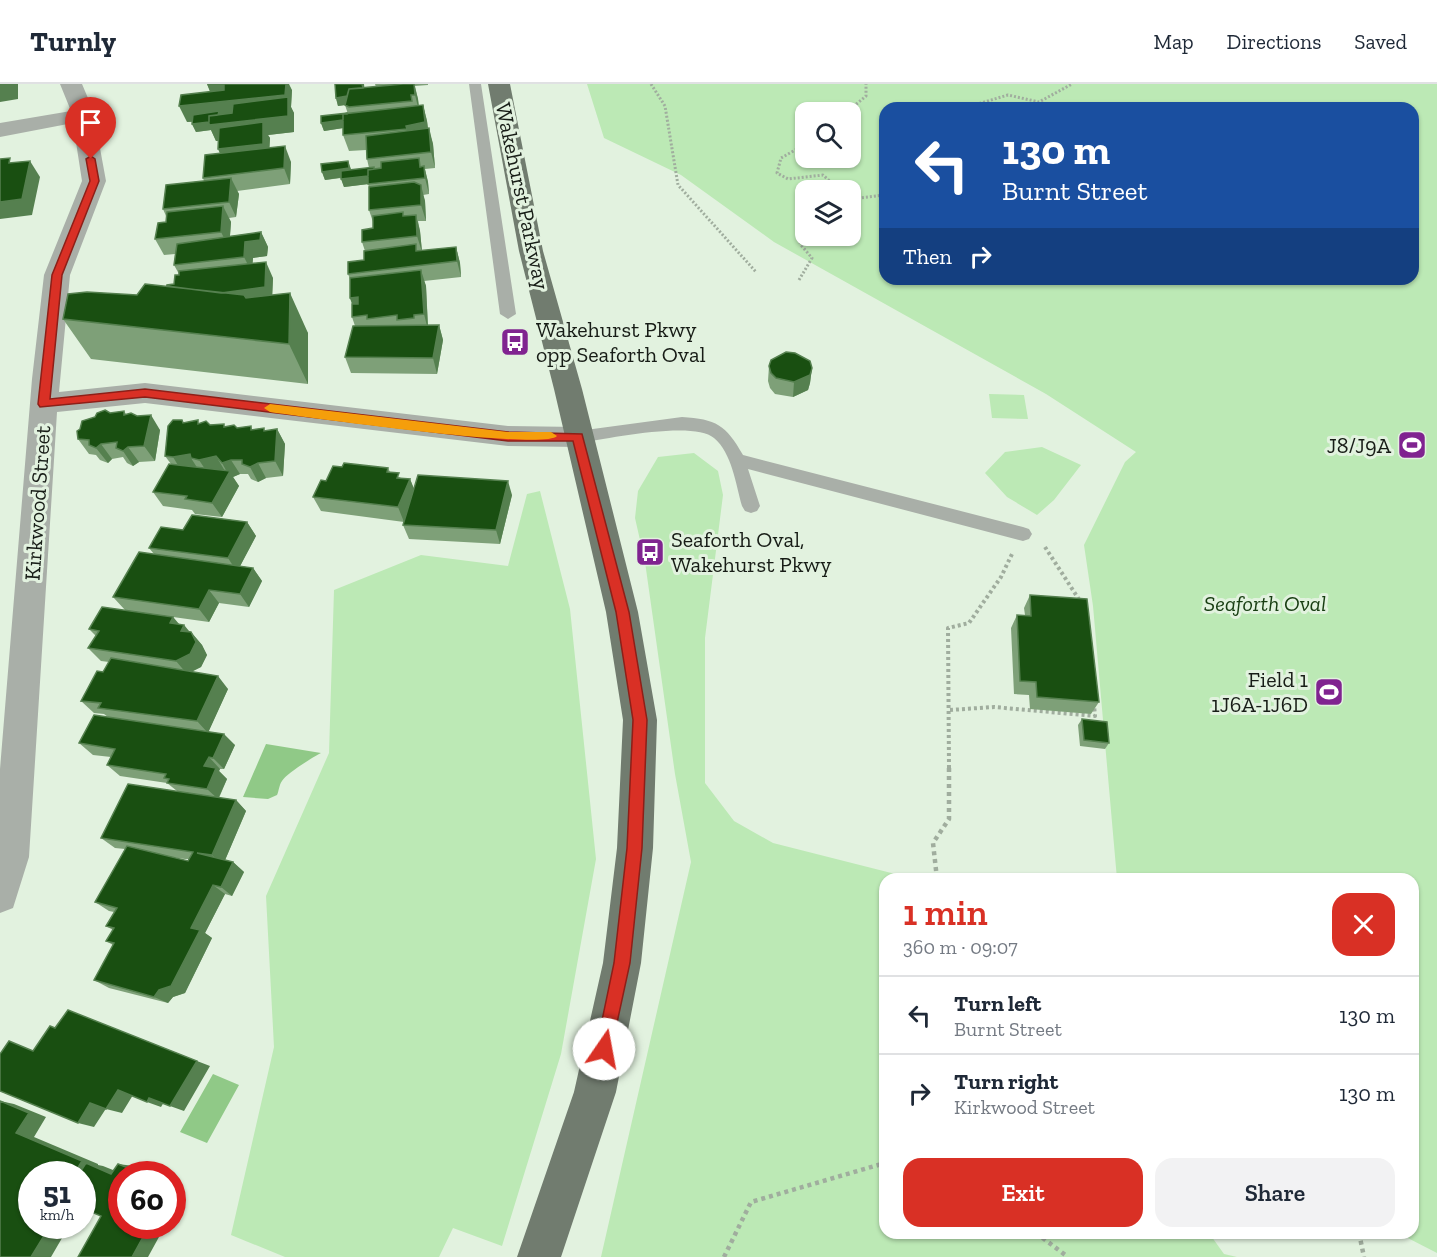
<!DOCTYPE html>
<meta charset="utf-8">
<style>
:root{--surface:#fff;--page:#f2f2f3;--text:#1f2937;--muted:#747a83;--line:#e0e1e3;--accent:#d93025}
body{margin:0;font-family:"Zilla Slab",serif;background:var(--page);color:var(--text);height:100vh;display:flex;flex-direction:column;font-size:22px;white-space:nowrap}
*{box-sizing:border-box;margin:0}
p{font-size:20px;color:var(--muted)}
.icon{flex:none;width:33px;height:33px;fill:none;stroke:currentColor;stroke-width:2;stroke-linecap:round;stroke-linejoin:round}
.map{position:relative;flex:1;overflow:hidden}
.sheet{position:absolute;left:879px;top:789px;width:540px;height:366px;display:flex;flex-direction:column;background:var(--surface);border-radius:18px;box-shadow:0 2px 4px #0004}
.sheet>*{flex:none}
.banner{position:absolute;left:879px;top:18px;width:540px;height:183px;border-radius:18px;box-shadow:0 2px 4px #0004;background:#1a4fa0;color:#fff;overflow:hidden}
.controls{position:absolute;left:795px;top:18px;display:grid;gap:12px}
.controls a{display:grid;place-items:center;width:66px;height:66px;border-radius:12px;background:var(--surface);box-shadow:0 2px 4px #0004;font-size:30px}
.speed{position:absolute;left:18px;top:1077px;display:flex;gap:12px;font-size:30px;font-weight:700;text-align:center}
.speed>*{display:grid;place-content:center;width:78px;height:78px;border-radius:50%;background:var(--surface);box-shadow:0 2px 4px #0004;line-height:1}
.speed small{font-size:15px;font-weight:400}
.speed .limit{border:9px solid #d22;background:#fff;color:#111}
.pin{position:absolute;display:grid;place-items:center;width:51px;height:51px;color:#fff;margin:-62px -26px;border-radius:50% 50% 50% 0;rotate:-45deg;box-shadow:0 0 6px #0007}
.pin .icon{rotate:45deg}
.me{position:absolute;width:66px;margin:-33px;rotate:12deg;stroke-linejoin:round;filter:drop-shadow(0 0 4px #0008)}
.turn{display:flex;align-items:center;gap:21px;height:126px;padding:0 24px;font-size:27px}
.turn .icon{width:78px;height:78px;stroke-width:2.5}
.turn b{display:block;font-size:42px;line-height:51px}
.then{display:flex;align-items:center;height:57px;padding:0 24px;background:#0003;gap:12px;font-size:22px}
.round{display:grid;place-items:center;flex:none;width:63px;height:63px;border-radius:18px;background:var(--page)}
.summary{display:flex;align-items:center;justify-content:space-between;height:102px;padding:0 24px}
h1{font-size:36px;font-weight:600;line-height:45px;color:var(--accent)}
.button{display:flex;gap:12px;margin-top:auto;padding:12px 24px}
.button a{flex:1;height:69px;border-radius:18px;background:var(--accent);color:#fff;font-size:24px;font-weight:600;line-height:69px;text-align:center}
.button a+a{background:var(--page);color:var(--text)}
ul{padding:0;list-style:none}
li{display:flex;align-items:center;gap:18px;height:78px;padding:0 24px;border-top:2px solid var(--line)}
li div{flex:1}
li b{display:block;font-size:22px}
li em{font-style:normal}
header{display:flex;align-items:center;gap:36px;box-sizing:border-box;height:84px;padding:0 30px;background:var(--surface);border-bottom:2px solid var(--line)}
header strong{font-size:28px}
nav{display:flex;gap:33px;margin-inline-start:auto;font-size:21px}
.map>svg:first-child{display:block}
</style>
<header>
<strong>Turnly</strong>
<nav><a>Map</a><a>Directions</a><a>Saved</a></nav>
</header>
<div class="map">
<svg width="1437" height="1173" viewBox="0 0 1437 1173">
<rect width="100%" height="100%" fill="#e2f2df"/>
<!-- green -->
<path fill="#bce9b5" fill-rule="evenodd" d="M587,0H1437V1169L1398,1149H1413V795H1117L1093,522L1084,461L1125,378L1136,368L1046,310L774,158L681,91L604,54ZM885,24H1413V195H885ZM806,28H850V74H806ZM806,106H850V152H806Z
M989,310L1024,311L1028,335L992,334Z
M1042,363L1081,381L1054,416L1037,431L1007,413L985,389L1005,368Z
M694,369L718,387L723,411L705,554V699L734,737L773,759L915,795H885V1149H1209L1224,1170L1237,1173H601L691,778L675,690L645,478L635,434L638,407L658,373Z
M540,407L570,525L596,775L561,970L502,1162L453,1144L439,1173H285L231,1151L274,963L266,812L329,669L334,506L421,471L508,482L527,410Z"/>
<!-- water -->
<path fill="#90c987" d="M266,660L321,669C313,673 286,690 282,697C279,701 279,707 277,711L268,715L243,713Z
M213,990L239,1001L207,1059L180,1048Z"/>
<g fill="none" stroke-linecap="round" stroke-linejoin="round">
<!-- path-far2 -->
<path stroke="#a0ad9e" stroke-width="3" stroke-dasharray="2 2" stroke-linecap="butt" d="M651,0L665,22L678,101L756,188
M964,24L1008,11L1039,18L1072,0
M847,28L866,12V0
M806,52L797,65L781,74L777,89L788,95L823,91L834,101L835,106
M850,115L885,111
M799,196L812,174L800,160L806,143"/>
<!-- path-far1 -->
<path stroke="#a0ad9e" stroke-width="4" stroke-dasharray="3 3" stroke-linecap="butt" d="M1045,463L1080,517
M950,626L994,623L1095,632L1094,621
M949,684L948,544L969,539L1001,493L1012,470"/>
<!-- path -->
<path stroke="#a0ad9e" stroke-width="4.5" stroke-dasharray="4 4" stroke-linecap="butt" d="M937,795L933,759L949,735V683
M1036,1149L1068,1173
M1359,1149L1364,1173
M724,1173L751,1118L885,1079"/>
<!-- lane -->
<path fill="#a9afa8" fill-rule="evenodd" d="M469,0H481L516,230L508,235L500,230Z
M682,333C716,335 726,341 743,371L1023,443L1029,445L1032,450L1029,455L1023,457L748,385L760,422L757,427L751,429L745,427L742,422C736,401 732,369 714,354C694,336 606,355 578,359L572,357L570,353L572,349L578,347Z"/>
<!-- street -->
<path fill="#a9afa8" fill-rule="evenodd" d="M60,0H82L93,26L106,97L70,191L59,308L145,299L508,342L578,343L588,346L592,353L588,360L578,363L508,362L145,319L57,328L29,773L13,824L0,829V685L32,295L44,191L82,97L73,39L0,53V39L71,27Z"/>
<!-- primary -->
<path fill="#717c6f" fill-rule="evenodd" d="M488,0H510L543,167L582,305L638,528L657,636L653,764L641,879L616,1008L561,1173H517L574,1008L603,879L617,764L623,636L606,528L554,305L519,167Z"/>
</g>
<!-- wall -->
<path fill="#7ea078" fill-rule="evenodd" d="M207,0L292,6L291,23L294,29V48L268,51L270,54L269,64L291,78L290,100L237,107L239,110L236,133L229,134L231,138L230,152L261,148L268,163L267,172L253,174L252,180L273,194L272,211L308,249V300L91,275L63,235L174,200L179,190L174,181L175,170L164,171L155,155L166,138V132L163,125L204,97L203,94L220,69L219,57H216L211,46L196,48L192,40V38H187L210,7Z
M335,0H364V4L376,3L375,0H428V1L415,2L418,15L419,22L423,21L427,37L428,44L433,60L435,84L425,85L428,98L429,110L423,111L425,117L426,137H418L420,147L422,167L456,163L460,179L461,193L424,197L426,202L428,241H439L443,256L437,290L351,289L345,273L355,242L352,233V220L350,214V195L348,190L364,176L365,167L362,158L373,144V138L369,126V103L368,100L344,103L341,94L325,96L322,88L351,86L369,84L367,75L366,66L349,67L343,51V44L324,47L321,39L348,30L345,21L338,22L336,14Z
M769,282L812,284L810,299L808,306L793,313L775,310L770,304L768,297Z
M124,327L126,330L160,346L155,377L139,378L133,382L127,379L123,373L112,375L108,379L100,376L96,371L89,370L78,355L110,329Z
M183,339H199L237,344L251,342L252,345L265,347L277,345L285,360L283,392L266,394L258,398L251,395L248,390H240L233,393L239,402L222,433L195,430L192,426L163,422L153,408L171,380L165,372Z
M342,383L388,384L390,388L401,394L410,395L414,405L512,411L500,460L409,455L403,441L404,438L321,427L313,413L326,397Z
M247,438L256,452L240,482L253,484L262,497L249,523L219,519L209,538L173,533L180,541H184L190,548H191L202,561L207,571L201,583L191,588L228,605L208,648L235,661L224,685H220L219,687L227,695L219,714L236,716L246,727L225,776L233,778L244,788L232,812L225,810L205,849L212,854L185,909L173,913L168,919L109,904L94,896L113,861L106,857L113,846L106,842L114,828L109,827L95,818L125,765L115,764L101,754L177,707L167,699L120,692L107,681L111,673L93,671L79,659L108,633L104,630L94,629L81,617L103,588L109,578L101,577L88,564L96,552L89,545L125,526L113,513L154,470L149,464L183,446ZM171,773L185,775H189L188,777Z
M1030,511L1099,618L1091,630L1030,625L1029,611L1014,610L1011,544L1017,531H1025L1024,524Z
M1082,635L1109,659L1105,665L1080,662L1078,641Z"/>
<!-- shaded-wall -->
<path fill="#55804f" d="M0,0H18V15L0,18Z
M207,0H265L211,10Z
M286,0H289L292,6L291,23L294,29V48L268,51L270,54L269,76L225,81L218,65L263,52L216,57L211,46L196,48L192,40L218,35L187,38L179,22Z
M362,0H364L366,18L338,22L336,14Z
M414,0L418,15L419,27L415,11Z
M423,21L427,37L429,54L411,61L406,42Z
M348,35L350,43L324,47L321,39Z
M429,44L433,60L435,84L431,68Z
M285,62L291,78L290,100L284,84Z
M30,77L40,93L32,131L0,135V118Z
M348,77L351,85L352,92L325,96L322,88Z
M424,82L428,98L429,110L425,94Z
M374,91L377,99L344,103L341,95Z
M231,94L239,110L236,133L229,118Z
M421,101L425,117L426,137L421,121Z
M223,122L231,138L229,164L221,148Z
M416,131L420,147L422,168L417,152Z
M261,148L268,163L267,172L253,174L252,189L244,173L245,158Z
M456,163L460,179L461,193L457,177Z
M266,178L273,194L272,219L165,216Z
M421,186L426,202L428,246L424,230Z
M290,209L308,249V300L289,260Z
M358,213L364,229L356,230L350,214Z
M439,241L443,256L437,290L433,274Z
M812,284L810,299L808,306L793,313L794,298Z
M151,331L160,346L155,377L144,362Z
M277,345L285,360L283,392L275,377Z
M101,360L112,375L108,379L96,364Z
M128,363L139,378L133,382L123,367Z
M190,370L191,374L198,385L182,388L173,373Z
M216,372L225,387L209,391L199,376Z
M231,376L240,390L233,393L239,402L222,433L212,419L228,390L222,379Z
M258,379L266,394L258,398L250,383Z
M410,395L416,410L404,438L398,423Z
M508,397L512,411L500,460L496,446Z
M247,438L256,452L237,488L228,474Z
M253,484L262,497L249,523L240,510Z
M209,506L219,519L209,538L199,525Z
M173,533L182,544L184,541L194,554L191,548L202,561L207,571L201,583L187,590L176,577L191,560L170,539Z
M218,592L228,605L208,649L197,637Z
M224,650L235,661L224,685L213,674Z
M209,673L220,685L219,687L227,695L218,715L207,705L204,682Z
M236,716L246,727L223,781L212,771Z
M233,778L244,788L232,812L221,803Z
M213,801L225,810L205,849L212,854L185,909L173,913L168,919L154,913Z
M197,977L210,982L184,1027L170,1022Z
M118,1006L133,1011L122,1029L106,1025Z
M149,1014L164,1018L161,1023L147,1018Z
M0,1017L14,1020L46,1033L34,1053L98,1080V1081L103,1082L123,1090H74L16,1049Z
M90,1019L107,1023L94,1043L78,1039Z
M118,1080L134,1082L153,1090H144Z
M172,1112L180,1115L172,1128Z
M50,1142H69L51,1173H31Z
M149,1142H165L148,1173H132Z"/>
<!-- building -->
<path fill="#194f11" stroke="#55804f" stroke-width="1.5" d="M224,0H286L285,11L179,22L181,11L224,6Z
M335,0H362L363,4L349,5L347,12L336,14Z
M403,0H414L415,11H411L412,17L349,23L345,21L349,5Z
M288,13V32L209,41V32L232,29L233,20Z
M423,21L425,38L406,42L407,45L343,51V30Z
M219,27L218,31L209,32V38L192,40L193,31Z
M347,29V30H343V36L321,39V32Z
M263,38V60L218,65L219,44Z
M429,44L431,68L367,75L366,52Z
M285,62L284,84L203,94L205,71Z
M10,74L9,79L30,77L22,115L0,118V75Z
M419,74L420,83L424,82L425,94L368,100V86L381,84V78Z
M348,77L349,84L322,88L321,80Z
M374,83V85L368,86V92L341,95V87Z
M231,94L229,118L163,125L166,101Z
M414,98L421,101V121L369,126V103Z
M223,122L221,148L155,155L158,139L166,138L167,128Z
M403,128V132L416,131L417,152L362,158V146L373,144V132Z
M261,148L260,156L245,158L244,173L174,181L177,160Z
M416,160V167L456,163L457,177L348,190V178L364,176V167Z
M266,178L265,203L221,209L167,202V201L174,200L175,191H179V187Z
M421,186L424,230L414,231V234L397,236V231L367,235V231L352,233V220H358V213L350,214V194Z
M145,200L244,211L246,214L290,209L289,260L63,235L68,210L87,208L137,211Z
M439,241L433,274L345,273L353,242Z
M786,268L795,269L810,277L812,284L810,291L794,298L776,294L771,289L769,282L771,276Z
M105,326L110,329L124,327V331L131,329L137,332L151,331L144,362L128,363L123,367L116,364L117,358L101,360L96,364L89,361V356L78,355L77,347L80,345L82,337L95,333L97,329Z
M173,336H182L183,339L198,336V340L206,337L210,341L224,340V343L234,341L237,344L251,342V346L264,344V347L277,345L275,377L258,379L250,383L242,380V376H231L222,379L216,372L199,376L191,374L190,370L173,373L165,372L168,342Z
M344,379L388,384L387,388L399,389L397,394L410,395L398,423L313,413L321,396L326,397L333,382L342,383Z
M169,380L230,387L212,419L185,415L187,412L153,408Z
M418,391L508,397L496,446L403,441Z
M192,431L247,438L228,474L149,464L161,443L183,446Z
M139,468L253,484L240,510L209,506L199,525L113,513Z
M1030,511L1087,515L1099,618L1037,613L1036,598L1020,597L1017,531L1031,532Z
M102,523L173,533L170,539L184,541L181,547L191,548L196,558L190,570L176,577L88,564L99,547L89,545Z
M111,574L218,592L197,637L98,624L101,619L81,617L97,587L103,588Z
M94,631L224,650L213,674L209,673L204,682L216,684L207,705L167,699L169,695L164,694L166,690L107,681L115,665L79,659Z
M1082,635L1107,638L1109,659L1084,656Z
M128,700L236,716L212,771L197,769L233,778L221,803L213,801L191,844L200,846L171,902L159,906L154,913L94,896L114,859L106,857L114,844L106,842L117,824L95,818L127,762L188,777L193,768L101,754Z
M68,926L197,977L170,1022L149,1014L147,1018L118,1006L106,1025L90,1019L78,1039L0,1007V970L9,957L33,967L50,942L55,944Z
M0,1017L29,1029L16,1049L82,1077L74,1090H32V1142H50L31,1173H0Z
M86,1079L111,1090L118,1080L144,1090H122V1142H149L132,1173H78L101,1132L82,1124V1090H79Z"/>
<!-- route -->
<path fill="#d93025" stroke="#8d1f18" stroke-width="1.5" d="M91,72L95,75L99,97L62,191L50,315L145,305L508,348L582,350L629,528L647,636L642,764L630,879L610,971L604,974L598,971L596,965L614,879L627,764L633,636L616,528L573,357H508L145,313L40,323L38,320L52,191L90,97L86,75Z"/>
<!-- slow -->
<path fill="#f59e0b" d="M270,320L508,348H551L557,352C544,367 305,333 270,328L264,324Z"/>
<!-- icons -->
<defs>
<g id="bus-square" transform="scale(1.5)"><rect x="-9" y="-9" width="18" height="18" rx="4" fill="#802390" stroke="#e2f2df"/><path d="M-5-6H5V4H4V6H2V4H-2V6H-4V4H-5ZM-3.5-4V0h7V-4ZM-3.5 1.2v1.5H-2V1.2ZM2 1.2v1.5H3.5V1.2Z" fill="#fff"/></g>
<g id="stadium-square" transform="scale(1.5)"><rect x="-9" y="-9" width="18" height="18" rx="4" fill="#802390" stroke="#e2f2df"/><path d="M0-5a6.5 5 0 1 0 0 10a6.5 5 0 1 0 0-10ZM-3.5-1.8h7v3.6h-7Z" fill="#fff"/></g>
</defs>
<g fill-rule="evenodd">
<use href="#bus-square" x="515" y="258"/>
<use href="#stadium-square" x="1412" y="361"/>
<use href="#bus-square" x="650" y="468"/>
<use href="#stadium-square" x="1329" y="608"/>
</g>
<g text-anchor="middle" stroke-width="6" stroke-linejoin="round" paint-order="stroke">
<!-- street labels -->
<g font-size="22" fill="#171c16" stroke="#e2f2df">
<text transform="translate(523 112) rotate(78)" y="8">Wakehurst Parkway</text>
<text transform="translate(37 419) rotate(-86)" y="8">Kirkwood Street</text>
</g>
<!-- poi labels -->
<g font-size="22" fill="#171c16" stroke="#e2f2df" text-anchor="start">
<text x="536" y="253">Wakehurst Pkwy<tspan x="536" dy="25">opp Seaforth Oval</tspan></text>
<text x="1391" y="369" text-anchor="end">J8/J9A</text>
<text x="671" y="463">Seaforth Oval,<tspan x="671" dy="25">Wakehurst Pkwy</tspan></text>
<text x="1308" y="603" text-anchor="end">Field 1<tspan x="1308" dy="25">1J6A-1J6D</tspan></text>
</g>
<!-- park labels -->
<g font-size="22" font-style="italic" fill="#173d11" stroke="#e2f2df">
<text x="1265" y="527">Seaforth Oval</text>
</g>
</g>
</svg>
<div class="controls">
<a><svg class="icon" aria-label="search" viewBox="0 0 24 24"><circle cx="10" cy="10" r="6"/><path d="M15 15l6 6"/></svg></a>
<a><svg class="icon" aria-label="layers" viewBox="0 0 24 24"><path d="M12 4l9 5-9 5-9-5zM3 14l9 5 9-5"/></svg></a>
</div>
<div class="speed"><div>51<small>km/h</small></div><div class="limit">60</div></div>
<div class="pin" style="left:91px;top:75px;background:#d93025"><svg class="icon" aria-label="arrive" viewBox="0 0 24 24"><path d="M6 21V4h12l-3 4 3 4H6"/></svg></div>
<svg class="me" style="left:604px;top:965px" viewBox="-20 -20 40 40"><circle r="19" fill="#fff"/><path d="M0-13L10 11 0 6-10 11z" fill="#d93025"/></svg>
<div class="banner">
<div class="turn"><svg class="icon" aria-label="left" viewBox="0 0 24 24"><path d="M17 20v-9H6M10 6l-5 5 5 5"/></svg><div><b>130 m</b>Burnt Street</div></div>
<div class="then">Then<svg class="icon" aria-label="right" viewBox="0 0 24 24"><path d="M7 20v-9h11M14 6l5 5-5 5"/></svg></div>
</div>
<section class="sheet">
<div class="summary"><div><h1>1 min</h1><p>360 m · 09:07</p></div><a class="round" style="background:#d93025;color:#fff"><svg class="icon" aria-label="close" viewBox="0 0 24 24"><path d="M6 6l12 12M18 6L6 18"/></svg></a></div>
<ul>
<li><svg class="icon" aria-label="left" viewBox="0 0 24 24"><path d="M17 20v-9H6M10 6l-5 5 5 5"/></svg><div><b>Turn left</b><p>Burnt Street</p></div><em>130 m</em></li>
<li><svg class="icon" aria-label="right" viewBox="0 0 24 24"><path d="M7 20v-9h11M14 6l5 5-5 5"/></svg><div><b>Turn right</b><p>Kirkwood Street</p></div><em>130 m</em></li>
</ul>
<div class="button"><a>Exit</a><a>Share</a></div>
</section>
</div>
